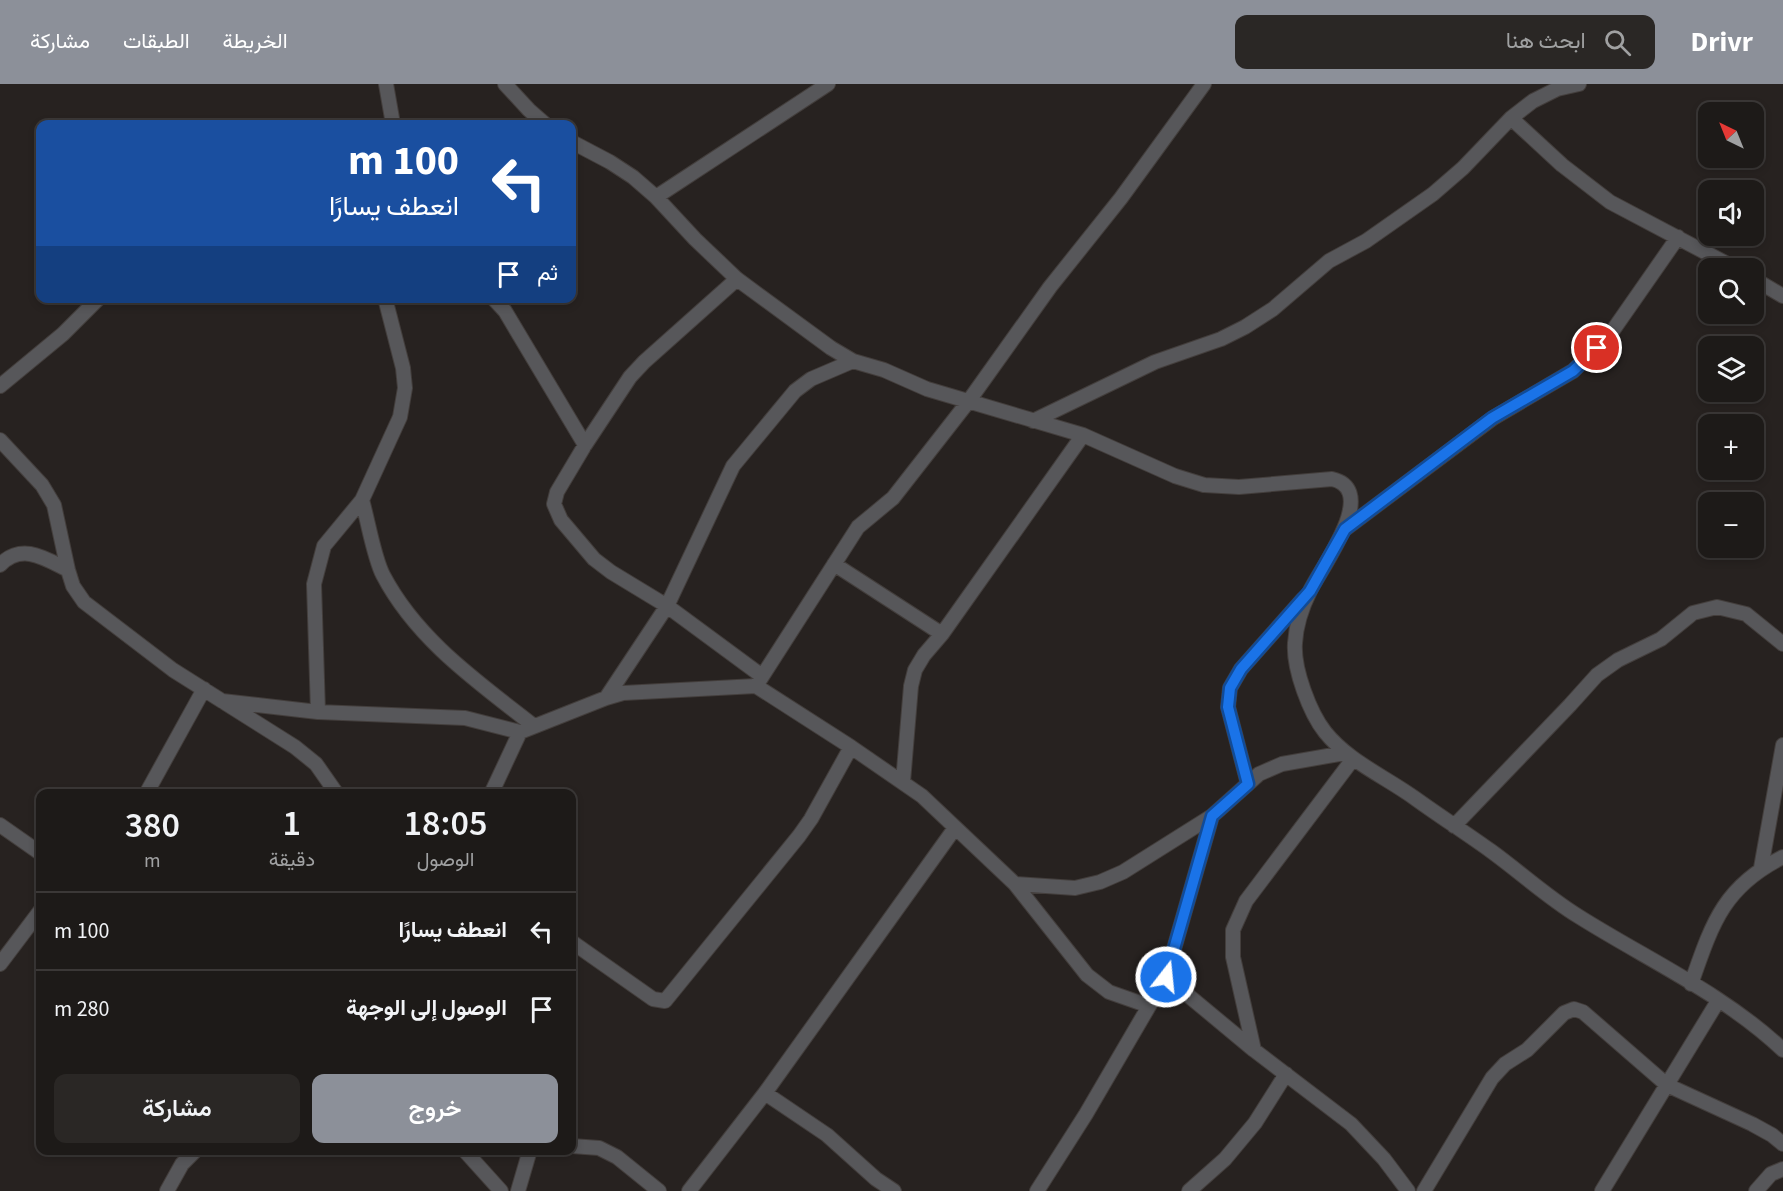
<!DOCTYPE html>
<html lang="ar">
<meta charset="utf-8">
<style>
:root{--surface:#1d1a18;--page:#2a2725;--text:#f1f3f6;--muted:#a0a1a2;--line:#3b3837;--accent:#8c9099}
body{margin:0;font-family:"Source Sans 3",Vazirmatn,sans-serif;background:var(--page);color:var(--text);direction:rtl;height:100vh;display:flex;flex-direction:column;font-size:22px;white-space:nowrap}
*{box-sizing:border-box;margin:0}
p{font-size:20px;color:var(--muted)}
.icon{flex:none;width:33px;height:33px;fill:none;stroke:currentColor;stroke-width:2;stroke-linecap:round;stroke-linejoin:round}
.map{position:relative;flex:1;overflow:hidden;direction:ltr}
.side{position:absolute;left:36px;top:705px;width:540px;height:366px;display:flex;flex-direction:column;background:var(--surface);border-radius:12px;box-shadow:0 3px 9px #0003,0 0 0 2px var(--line);direction:rtl}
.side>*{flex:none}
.hud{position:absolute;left:36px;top:36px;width:540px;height:183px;border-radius:12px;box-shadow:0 3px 9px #0003,0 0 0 2px var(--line);direction:rtl;background:#1a4fa0;color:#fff;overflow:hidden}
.needle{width:39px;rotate:317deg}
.tools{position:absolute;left:1698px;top:18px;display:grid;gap:12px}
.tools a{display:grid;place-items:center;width:66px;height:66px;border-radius:12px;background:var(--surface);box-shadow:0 3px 9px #0003,0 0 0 2px var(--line);font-size:30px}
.pin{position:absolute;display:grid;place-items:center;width:51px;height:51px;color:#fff;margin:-26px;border:3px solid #fff;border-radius:50%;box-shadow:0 2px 6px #0007}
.me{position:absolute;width:66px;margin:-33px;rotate:16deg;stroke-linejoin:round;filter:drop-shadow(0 0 4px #0008)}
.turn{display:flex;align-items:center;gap:21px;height:126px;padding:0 18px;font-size:27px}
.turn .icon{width:78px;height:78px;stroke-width:2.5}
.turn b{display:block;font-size:42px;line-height:51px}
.then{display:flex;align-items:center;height:57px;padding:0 18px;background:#0003;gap:12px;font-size:22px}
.eta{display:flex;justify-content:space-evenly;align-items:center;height:102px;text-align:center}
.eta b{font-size:36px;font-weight:600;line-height:42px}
.button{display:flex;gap:12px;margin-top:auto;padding:12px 18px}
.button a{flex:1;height:69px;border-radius:12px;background:var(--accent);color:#fff;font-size:24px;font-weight:600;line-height:69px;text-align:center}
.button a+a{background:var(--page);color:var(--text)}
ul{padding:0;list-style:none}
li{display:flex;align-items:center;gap:18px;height:78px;padding:0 18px;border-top:2px solid var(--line)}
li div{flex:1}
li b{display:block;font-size:22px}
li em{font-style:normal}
header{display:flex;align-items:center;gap:36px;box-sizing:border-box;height:84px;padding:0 30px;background:var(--accent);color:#fff}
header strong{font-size:28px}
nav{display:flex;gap:33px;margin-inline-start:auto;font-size:21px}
.search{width:420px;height:54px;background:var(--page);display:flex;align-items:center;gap:15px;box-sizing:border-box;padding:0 21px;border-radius:12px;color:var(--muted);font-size:22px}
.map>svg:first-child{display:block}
</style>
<header>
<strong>Drivr</strong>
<div class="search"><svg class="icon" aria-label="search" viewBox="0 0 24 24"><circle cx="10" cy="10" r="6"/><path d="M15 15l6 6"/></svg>ابحث هنا</div>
<nav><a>الخريطة</a><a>الطبقات</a><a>مشاركة</a></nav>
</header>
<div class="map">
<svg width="1783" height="1107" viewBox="0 0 1783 1107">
<rect width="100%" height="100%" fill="#272220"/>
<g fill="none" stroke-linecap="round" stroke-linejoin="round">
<!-- street casing -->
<g stroke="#433e3c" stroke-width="16">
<path id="street" d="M386,0L393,40
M505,0L529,26L545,40
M1511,34L1562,81L1610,118L1735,184
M572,58L610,78L633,93L656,113L695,155L737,195L831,264L853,277L884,286L927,305L1083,351L1175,392L1204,401L1239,403L1332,395C1381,406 1320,485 1310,507C1302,523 1296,542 1295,559C1293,585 1310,629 1325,648C1349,678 1386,693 1416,715C1441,733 1466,749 1491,767C1520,788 1547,813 1578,832C1646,875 1724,910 1783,966
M656,113L828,0
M737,195L644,278L630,293L585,361L557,408L554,420L561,436L594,475L611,488L667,522L762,592
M1754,195L1783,212
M493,214L505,227L585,361
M0,302L63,250L99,214
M1033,337L1155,278L1221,255L1245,243L1273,225L1329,177L1366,157L1433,110L1463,84L1511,34L1533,17L1557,5L1579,0
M0,356L42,401L54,421L68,486L73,502L84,518L173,586L295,663L316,680L337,710
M362,416C368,437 374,474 383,491C417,556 478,598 534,642
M1345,445L1493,334L1573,287L1609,252L1678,153
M834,480L942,550
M0,481C22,458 46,475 68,486
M756,602L858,443L893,414L968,318L1050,203L1121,114L1204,0
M606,614L667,522L733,382L795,307L811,295L853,277
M222,617L318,628L465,634L520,648L606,614L623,609L756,602L851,663L922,712L1015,800L1087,891L1109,908L1149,922
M318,628L314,500L324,462L362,416L400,333L405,304L403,284L385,214
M903,698L911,602L915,586L924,571L942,550L1083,351
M1248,700L1228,623L1230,604L1241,585L1303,515
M146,710L204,605
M491,710L520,648
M0,741L40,769
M1454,742L1570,621L1597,591L1618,576L1661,555L1693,529L1717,523L1746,530L1783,560
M1761,784L1783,661
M1015,800L1075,804L1100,798L1123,788L1212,732L1259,690L1282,680L1345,669
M572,858L653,915L665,917L799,752L811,735L851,663
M0,880L40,827
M1166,893L1254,966L1351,1040L1384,1075L1408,1107
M1691,900C1712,840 1723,803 1783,773
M1254,966L1233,873V846L1246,817L1353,675
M765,1009L827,1051L876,1095L894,1107
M572,1062L599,1064L617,1073L659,1107
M464,1066L501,1107
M167,1107L182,1080L196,1066
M518,1107L530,1066
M689,1107L765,1009L955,744
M1037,1107L1086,1030L1166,893L1212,732
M1189,1107L1225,1075L1255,1039L1286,990
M1424,1107L1492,994L1505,980L1527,966L1564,929L1574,925L1583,928L1667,1001L1752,1040L1772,1051L1783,1060
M1602,1107L1718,917
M1756,1107L1771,1090L1783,1085"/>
</g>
<!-- street -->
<use href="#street" stroke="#57575a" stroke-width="14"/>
</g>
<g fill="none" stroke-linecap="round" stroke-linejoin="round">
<!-- route casing -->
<g stroke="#114b97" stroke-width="15">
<path id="route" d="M1166,893L1212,732L1248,700L1228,623L1230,604L1241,585L1310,507L1345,445L1492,334L1573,287L1597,264"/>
</g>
<!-- route -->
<use href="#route" stroke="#1a73e8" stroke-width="10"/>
</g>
</svg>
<div class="tools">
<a><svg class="needle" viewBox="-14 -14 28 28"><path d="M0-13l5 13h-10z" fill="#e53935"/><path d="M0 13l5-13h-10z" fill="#a0a1a2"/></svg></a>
<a><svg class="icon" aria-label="sound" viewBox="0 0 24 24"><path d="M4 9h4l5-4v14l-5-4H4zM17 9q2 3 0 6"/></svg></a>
<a><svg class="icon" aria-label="search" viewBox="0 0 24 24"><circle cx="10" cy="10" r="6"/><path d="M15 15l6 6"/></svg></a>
<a><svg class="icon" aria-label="layers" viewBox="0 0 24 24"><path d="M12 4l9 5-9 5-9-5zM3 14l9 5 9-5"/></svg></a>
<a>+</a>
<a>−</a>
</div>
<div class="pin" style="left:1597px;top:264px;background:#d93025"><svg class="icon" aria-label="arrive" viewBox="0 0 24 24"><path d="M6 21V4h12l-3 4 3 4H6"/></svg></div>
<svg class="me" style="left:1166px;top:893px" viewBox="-20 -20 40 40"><circle r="17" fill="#1a73e8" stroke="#fff" stroke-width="3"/><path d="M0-11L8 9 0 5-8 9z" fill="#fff"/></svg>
<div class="hud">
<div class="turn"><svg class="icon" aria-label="left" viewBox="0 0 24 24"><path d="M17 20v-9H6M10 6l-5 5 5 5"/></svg><div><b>100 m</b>انعطف يسارًا</div></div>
<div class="then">ثم<svg class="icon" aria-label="arrive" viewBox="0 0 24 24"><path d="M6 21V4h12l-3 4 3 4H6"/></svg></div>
</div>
<section class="side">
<div class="eta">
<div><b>18:05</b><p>الوصول</p></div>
<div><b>1</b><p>دقيقة</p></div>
<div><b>380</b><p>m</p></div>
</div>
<ul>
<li><svg class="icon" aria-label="left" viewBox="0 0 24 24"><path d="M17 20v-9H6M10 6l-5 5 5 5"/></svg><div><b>انعطف يسارًا</b></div><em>100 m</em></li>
<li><svg class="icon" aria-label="arrive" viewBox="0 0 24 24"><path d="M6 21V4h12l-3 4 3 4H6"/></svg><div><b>الوصول إلى الوجهة</b></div><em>280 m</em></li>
</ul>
<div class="button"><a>خروج</a><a>مشاركة</a></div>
</section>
</div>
